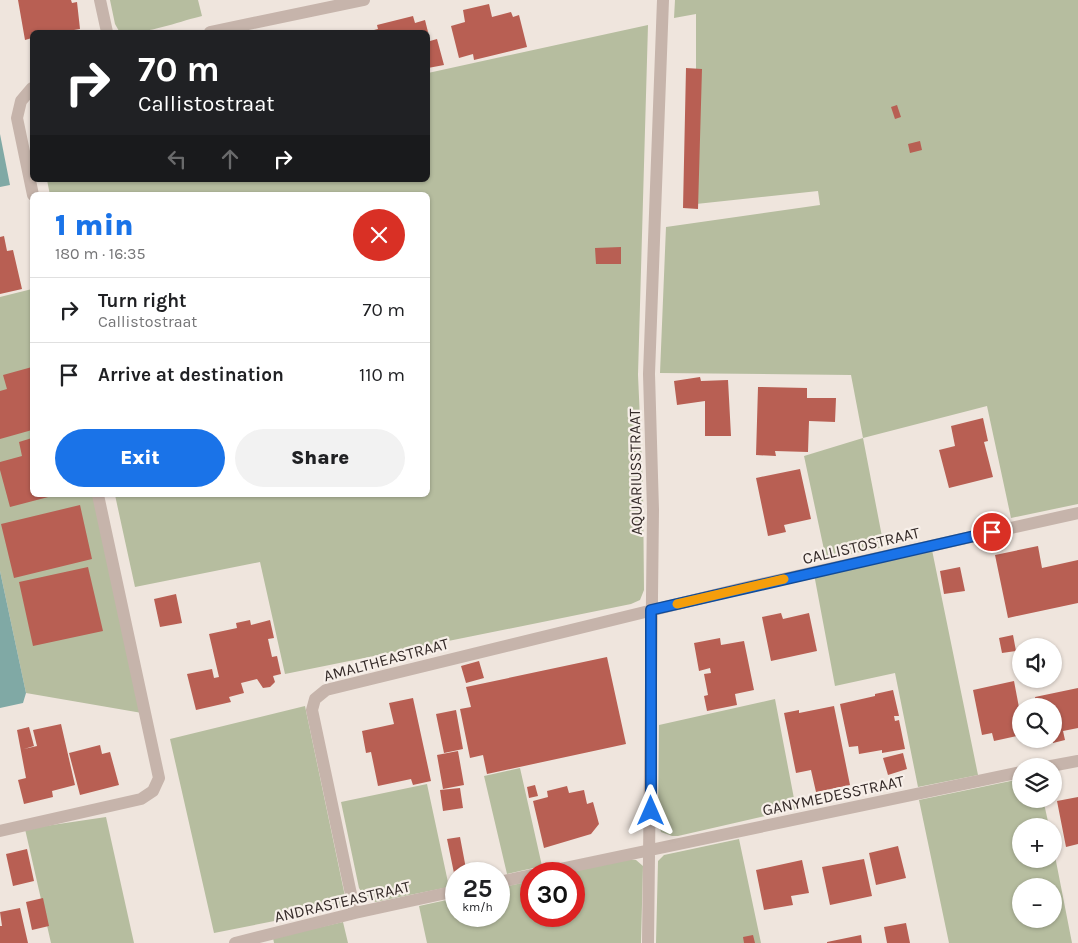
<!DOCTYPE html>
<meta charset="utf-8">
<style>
:root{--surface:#fff;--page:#f2f2f2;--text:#202124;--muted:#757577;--line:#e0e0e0;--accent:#1a73e8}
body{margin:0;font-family:Karla,sans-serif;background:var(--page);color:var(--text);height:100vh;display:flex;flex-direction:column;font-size:19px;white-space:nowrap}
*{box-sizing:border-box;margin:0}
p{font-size:16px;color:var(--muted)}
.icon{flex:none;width:28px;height:28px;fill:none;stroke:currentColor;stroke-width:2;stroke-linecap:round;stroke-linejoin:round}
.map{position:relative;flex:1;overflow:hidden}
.side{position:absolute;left:30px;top:192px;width:400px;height:305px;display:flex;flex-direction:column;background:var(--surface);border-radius:8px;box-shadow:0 1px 4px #0004}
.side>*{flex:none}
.guide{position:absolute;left:30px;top:30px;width:400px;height:152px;border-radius:8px;box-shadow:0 1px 4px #0004;background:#202124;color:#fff;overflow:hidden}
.controls{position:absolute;left:1012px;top:638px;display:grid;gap:10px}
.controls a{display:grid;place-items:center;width:50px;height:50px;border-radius:50%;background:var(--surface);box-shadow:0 1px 4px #0004;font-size:25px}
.speed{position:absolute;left:445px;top:862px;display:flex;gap:10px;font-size:25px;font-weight:700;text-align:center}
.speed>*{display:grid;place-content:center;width:65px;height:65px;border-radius:50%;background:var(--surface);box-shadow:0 1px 4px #0004;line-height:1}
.speed small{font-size:12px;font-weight:400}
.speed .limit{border:8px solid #d22;background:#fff;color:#111}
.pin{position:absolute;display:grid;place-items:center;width:42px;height:42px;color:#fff;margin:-21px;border:2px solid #fff;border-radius:50%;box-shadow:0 1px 5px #0007}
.me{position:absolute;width:55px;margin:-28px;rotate:0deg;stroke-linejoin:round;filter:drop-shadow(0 0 4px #0008)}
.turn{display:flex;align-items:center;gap:18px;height:105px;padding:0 25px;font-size:22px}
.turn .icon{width:65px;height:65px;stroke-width:2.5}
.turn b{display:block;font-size:35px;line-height:42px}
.lanes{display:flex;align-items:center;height:48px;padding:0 25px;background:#0003;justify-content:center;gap:25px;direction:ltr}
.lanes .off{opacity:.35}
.round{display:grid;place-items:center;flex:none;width:52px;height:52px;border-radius:26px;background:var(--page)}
.summary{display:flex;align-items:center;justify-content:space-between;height:85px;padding:0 25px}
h1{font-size:30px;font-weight:800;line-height:38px;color:var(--accent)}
.primary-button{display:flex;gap:10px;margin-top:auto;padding:10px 25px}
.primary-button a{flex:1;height:58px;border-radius:30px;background:var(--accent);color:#fff;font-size:20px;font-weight:800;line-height:58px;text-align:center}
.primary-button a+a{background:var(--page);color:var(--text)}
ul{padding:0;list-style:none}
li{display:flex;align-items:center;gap:15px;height:65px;padding:0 25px;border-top:1px solid var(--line)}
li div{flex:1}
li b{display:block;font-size:19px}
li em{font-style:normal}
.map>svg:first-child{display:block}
</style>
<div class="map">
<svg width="1078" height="943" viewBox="0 0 1078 943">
<rect width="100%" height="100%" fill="#efe5dd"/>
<!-- green -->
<path fill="#b6bd9f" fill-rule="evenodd" d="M110,0H198L202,16C180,21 140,37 119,31L115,24Z
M675,0H1078V504L1011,518L987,406L863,438L884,547L826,559L804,456L863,438L851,375L660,373L666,227L820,205L818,191L696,204V14L674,18Z
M648,25L638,375L643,487L644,590L640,600L631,604L285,674L260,562L135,587L115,495H428V195H50L47,180H428V73Z
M32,289V495H95L142,713L26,693L0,571V297Z
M932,550L978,775L918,787L895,673L835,686L814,574Z
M775,699L796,809L678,836H672L661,832L658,822L659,725Z
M305,706L346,901L340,908L214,933L170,739Z
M520,768L542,866L507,874L484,776Z
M1021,779V799H1043L1049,826H1021V859H1054V851L1072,943H949L919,800ZM1021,886H1054V919H1021Z
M427,784L449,887L375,902L365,897L359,888L341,802Z
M106,817L134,943H51L25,829Z
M739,839L761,943H656L658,861L664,855Z
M627,859L636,860L643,866L641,943H427L419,906L456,898V916H499V888L531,881V916H574V874H563Z
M343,922L348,943H274L273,938Z"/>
<!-- water -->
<path fill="#80a9a5" d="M0,134L10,185L0,187Z
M0,571L26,693L23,703L0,708Z"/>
<!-- building -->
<path fill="#b85f53" d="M18,0H71L72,3L77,2L80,29L62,32H32V38L25,40Z
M489,4L492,17L511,12L513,17L519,15L527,47L474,60L473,54L459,58L451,26L465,22L463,10Z
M413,16L415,23L425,20L428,32H366L378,29L377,25Z
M428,33L430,41L437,39L444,65L428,68Z
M686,68L702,69L698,209L683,208Z
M897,105L901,117L895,119L891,107Z
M920,141L922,150L910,153L908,144Z
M4,236L7,251L13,250L22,289L0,294V237Z
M621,247V264H596L595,248Z
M32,367V430L0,439V391L7,389L3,375Z
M700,377L701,381L728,380L731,436H705V401L677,405L674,381Z
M758,387L807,388V398H836L835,422L809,421L808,452L775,451L776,456L756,455Z
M983,418L988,441L984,442L993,477L949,488L939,450L955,446L951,426Z
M32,438V495L52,496L10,507L0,470V462L22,456L19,442Z
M800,469L811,519L784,525L786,532L768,536L756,478Z
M80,505L92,559L14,578L1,524Z
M1038,546L1042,568L1078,560V603L1008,618L995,555Z
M88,567L103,631L33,646L19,582Z
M960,567L965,591L944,594L940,571Z
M176,594L182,623L160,627L154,599Z
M781,613L783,619L809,613L817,651L771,661L762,617Z
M250,620L251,625L270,620L274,638L268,639L272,657L277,656L281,674L273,676L275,682L270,687L263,688L257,679L241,683L244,693L229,697L231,702L196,710L187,674L212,669L214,678L219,677L209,634L237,628L236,623Z
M1013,635L1016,651L1002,653L999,638Z
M720,638L721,645L744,641L754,690L735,694L737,705L707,711L704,696L708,695L704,674L711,673L710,668L699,671L694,643Z
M607,657L626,744L487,774L483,755L470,758L460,709L471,707L466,687Z
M479,661L484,678L466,683L461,666Z
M1014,681L1021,718V735L994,741L992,733L982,735L973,690Z
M1078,688V728L1063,731L1065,740L1053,743L1054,706H1037L1035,697Z
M893,690L899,716H894L895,721L899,720L905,749L882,753V750L859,754L858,746L849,747L840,704L875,696V694Z
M413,698L431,781L413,785L411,779L378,786L371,752L366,753L362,731L394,724L389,703Z
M834,706L850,785L816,792L811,770L796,773L784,713L799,710V713Z
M456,710L463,749L444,753L436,714Z
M61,724L75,785L52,791L53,797L24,804L18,780L26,778L17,730L29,727L34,746L24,749L37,746L33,730Z
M100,745L102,754L110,752L119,785L80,795L69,753Z
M458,751L464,785L443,789L437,755Z
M903,753L907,769L888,775L883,758Z
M535,785L538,796L529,798L527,787Z
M567,786L569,793L584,790L587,804L593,802L599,824L591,834L544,848L533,801L548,797L547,791Z
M460,788L463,808L443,811L440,790Z
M1078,797V844L1066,847L1057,801Z
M460,837L467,874H456L455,878L447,839Z
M898,846L906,878L876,885L869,853Z
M27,849L34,881L13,886L6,854Z
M864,859L872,896L830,905L822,867Z
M802,860L809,893L791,896L793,905L764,910L756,870Z
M43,898L49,926L32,930L26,902Z
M20,908L28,943H0V926H2L0,912Z
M906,923L910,943H887L884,927Z
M753,935L755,943H744L743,937Z
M861,935L862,943H827V942Z"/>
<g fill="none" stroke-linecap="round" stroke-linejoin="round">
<!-- minor -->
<path stroke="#c6b4ab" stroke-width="12" d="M100,0L107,32
M210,32L364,0
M32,88L21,101L17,118L33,195
M1051,766L1078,761
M0,831L141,799L153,791L159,778L98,495
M536,874L1021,772
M499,882L531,875
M355,913L312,710L315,699L326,690L739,589L1078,513
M235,943L355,913L456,891
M648,943L653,510L649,374L663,0"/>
</g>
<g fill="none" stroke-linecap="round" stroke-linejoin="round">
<!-- route casing -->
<g stroke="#114b97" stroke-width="12">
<path id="route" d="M651,811V610L992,532"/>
</g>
<!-- route -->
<use href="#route" stroke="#1a73e8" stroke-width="9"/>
<!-- slow -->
<path stroke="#f59e0b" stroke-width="9" d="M677,604L784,579"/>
</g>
<g text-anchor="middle" stroke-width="4.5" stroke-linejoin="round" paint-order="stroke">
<!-- street labels -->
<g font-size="16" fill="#352b29" stroke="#f7efe9">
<text transform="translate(635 472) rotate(-91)" y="6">AQUARIUSSTRAAT</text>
<text transform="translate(861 545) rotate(-13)" y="6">CALLISTOSTRAAT</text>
<text transform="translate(386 659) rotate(-15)" y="6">AMALTHEASTRAAT</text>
<text transform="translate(833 795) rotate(-12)" y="6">GANYMEDESSTRAAT</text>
<text transform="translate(342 901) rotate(-13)" y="6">ANDRASTEASTRAAT</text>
</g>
</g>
</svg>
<div class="controls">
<a><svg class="icon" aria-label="sound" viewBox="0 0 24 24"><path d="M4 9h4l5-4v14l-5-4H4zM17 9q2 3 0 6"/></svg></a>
<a><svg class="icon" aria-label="search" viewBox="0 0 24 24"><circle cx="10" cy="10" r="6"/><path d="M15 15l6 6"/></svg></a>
<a><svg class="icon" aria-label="layers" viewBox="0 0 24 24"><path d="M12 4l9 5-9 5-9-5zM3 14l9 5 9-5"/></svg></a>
<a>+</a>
<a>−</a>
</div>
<div class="speed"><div>25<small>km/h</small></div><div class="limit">30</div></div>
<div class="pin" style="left:992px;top:532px;background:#d93025"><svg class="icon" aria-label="arrive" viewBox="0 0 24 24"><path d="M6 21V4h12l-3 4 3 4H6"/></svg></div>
<svg class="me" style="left:651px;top:811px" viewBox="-20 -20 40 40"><path d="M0-17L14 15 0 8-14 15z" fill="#1a73e8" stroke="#fff" stroke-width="4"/></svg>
<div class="guide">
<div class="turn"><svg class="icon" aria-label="right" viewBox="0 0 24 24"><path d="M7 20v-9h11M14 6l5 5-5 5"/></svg><div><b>70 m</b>Callistostraat</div></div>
<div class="lanes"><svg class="icon off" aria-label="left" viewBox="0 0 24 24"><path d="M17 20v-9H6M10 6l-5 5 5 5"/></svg><svg class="icon off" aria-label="ahead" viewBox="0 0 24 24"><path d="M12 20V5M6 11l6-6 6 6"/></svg><svg class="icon" aria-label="right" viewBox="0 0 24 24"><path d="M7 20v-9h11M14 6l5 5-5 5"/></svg></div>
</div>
<section class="side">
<div class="summary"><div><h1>1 min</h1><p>180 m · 16:35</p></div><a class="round" style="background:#d93025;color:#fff"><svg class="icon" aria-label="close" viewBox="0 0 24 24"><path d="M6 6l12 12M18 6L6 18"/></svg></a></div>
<ul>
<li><svg class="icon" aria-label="right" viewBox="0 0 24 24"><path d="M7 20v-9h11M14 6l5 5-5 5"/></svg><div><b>Turn right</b><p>Callistostraat</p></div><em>70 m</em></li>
<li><svg class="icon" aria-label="arrive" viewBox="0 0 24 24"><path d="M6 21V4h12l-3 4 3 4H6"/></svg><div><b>Arrive at destination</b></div><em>110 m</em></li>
</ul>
<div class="primary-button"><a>Exit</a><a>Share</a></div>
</section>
</div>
